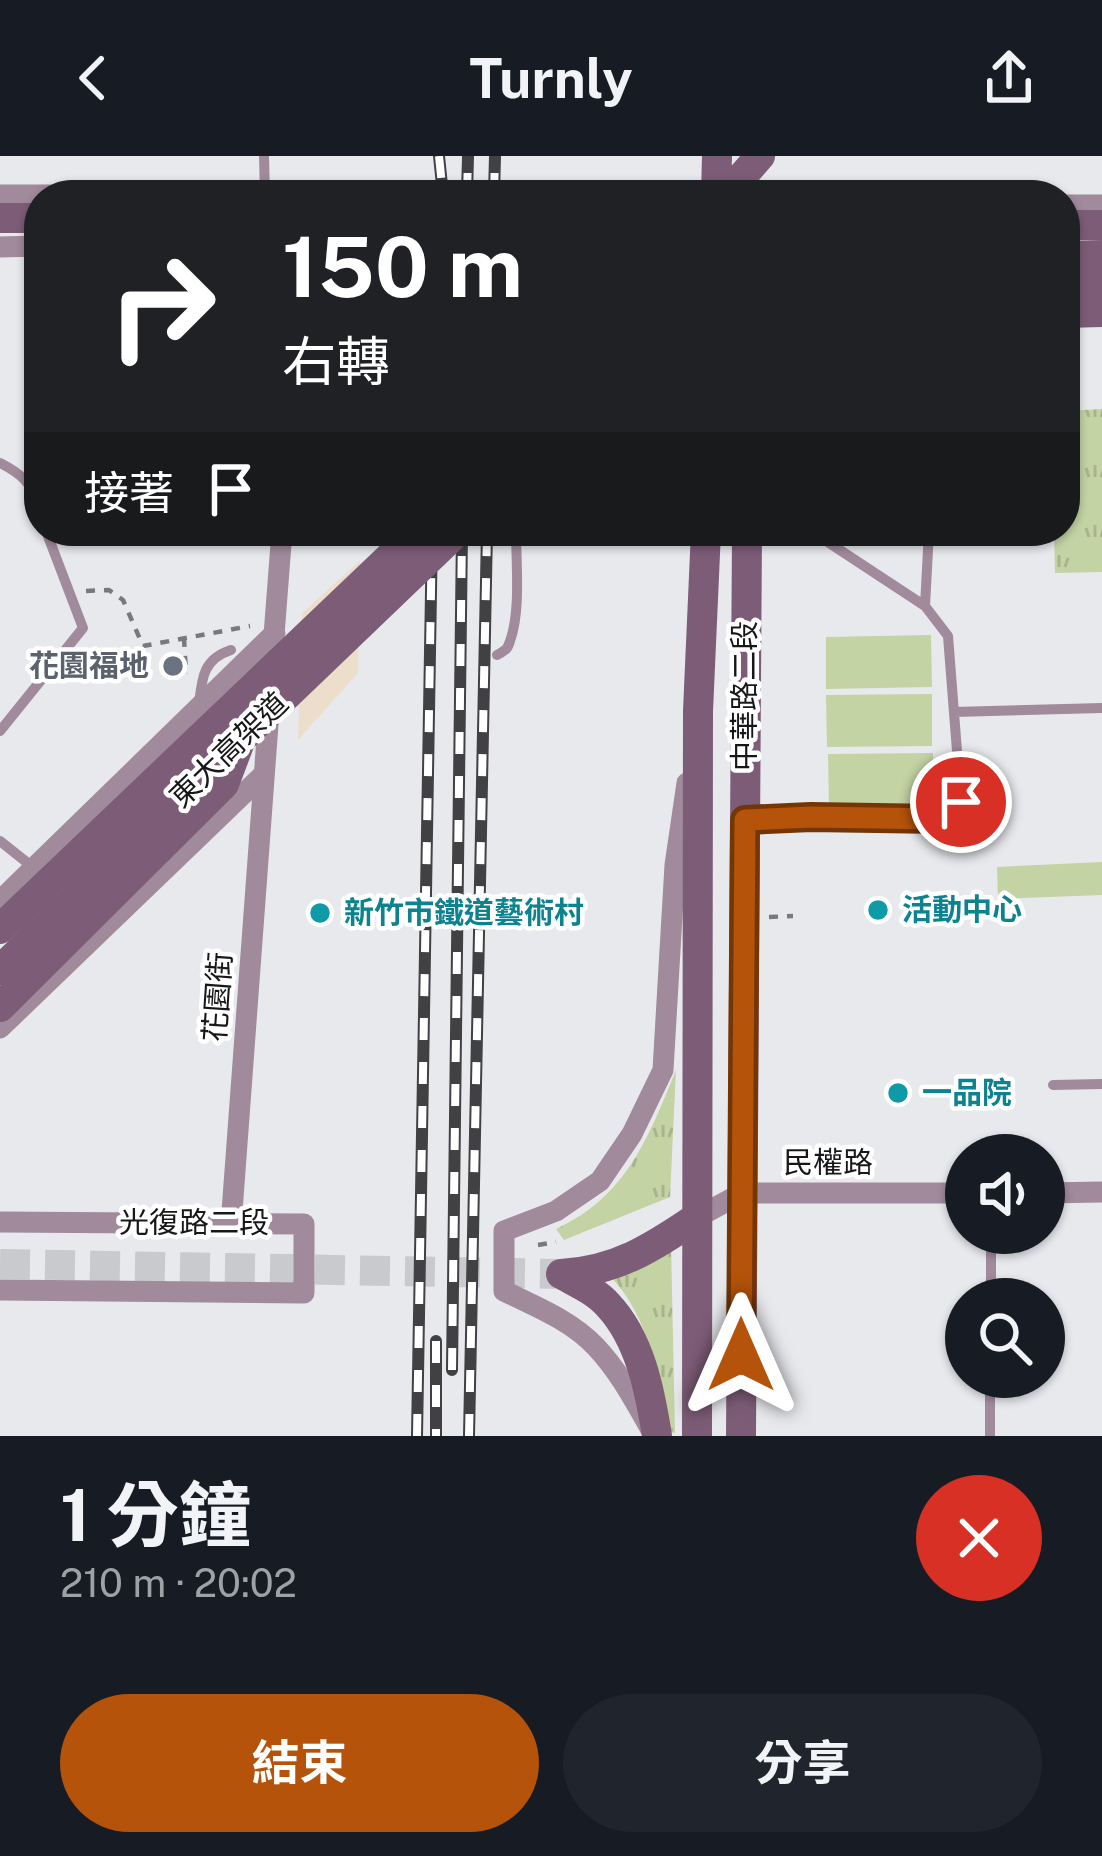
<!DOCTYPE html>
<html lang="zh-TW">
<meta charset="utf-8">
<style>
:root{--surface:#171b24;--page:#20242c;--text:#f1f3f6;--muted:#9ea1a6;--accent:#b45309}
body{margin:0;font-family:"Public Sans","Noto Sans TC",sans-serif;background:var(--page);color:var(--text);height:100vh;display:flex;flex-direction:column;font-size:45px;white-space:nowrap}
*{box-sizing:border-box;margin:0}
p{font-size:39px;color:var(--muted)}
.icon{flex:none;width:66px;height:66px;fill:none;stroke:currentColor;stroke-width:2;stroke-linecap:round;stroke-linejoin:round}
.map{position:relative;height:1280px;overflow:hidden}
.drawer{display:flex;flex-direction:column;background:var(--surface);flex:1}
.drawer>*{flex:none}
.guide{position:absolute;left:24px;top:24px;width:1056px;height:366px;border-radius:48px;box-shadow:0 3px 9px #0004;background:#202124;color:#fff;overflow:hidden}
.tools{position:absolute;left:945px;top:978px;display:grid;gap:24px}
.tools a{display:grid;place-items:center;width:120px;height:120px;border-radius:50%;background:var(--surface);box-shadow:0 3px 9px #0004;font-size:60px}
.pin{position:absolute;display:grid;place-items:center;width:102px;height:102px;color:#fff;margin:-51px;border:6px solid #fff;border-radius:50%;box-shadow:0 3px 12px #0007}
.me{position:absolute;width:132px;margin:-66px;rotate:0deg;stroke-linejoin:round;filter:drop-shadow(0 0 9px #0008)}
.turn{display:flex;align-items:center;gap:42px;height:252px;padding:0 60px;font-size:54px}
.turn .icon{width:156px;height:156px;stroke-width:2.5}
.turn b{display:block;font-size:84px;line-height:102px}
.then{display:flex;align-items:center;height:114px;padding:0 60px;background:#0003;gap:24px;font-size:45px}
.round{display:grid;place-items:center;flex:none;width:126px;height:126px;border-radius:63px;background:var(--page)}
.headline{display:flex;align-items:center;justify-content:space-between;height:204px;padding:0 60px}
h1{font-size:72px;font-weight:700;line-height:90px}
.cta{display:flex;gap:24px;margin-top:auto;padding:24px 60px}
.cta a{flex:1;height:138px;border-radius:72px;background:var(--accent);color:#fff;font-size:48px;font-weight:700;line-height:138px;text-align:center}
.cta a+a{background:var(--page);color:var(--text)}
header{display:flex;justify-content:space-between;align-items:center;height:156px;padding:0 60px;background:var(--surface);font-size:54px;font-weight:700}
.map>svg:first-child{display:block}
</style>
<header><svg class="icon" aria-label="back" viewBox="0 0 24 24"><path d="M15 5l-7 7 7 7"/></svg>Turnly<svg class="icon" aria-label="share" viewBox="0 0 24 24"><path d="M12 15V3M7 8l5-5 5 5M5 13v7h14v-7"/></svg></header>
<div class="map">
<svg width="1102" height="1280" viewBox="0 0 1102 1280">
<defs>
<pattern id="grass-tufts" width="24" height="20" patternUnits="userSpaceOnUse" patternTransform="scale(3)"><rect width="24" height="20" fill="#c3d3a4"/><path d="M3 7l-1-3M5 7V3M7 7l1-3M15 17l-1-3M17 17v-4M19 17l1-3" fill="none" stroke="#a7b48d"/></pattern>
</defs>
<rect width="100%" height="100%" fill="#e8e9ed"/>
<!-- commercial -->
<path fill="#edddcb" d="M360,405L358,517L298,584L302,457Z"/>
<!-- grass -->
<path fill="url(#grass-tufts)" d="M1102,253V416L1055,417L1054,375H1065V255Z
M676,914L670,1041L564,1084L556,1073C627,1040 648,982 676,914Z
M671,1087L675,1277L670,1276C657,1220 651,1163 610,1120Z"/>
<!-- garden -->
<path fill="#c3d3a4" d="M931,479L932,531L826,533V481Z
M932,538V590L827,591L826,539Z
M933,597L934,649L829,650L828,598Z
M1102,706V739L998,743L997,711Z"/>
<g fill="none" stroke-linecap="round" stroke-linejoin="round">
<!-- secondary-tunnel -->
<path stroke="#c9cacd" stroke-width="30" stroke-dasharray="30 15" stroke-linecap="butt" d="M0,1108L561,1118"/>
<!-- path -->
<path stroke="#79797c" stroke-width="4.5" stroke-dasharray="9 9" stroke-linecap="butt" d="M86,435L109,434L123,444L143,490L250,470
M184,482L186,518
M769,761L793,760
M538,1089L556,1086"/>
<!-- lane -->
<path stroke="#a18a9c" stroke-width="10" d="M264,0L265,38
M0,307C20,317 33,328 39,350
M811,375L925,450
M497,499C505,494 507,495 510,485C521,455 516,407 516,375
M199,548C202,522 203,503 231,494
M954,556L1102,552
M0,575L83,472L46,375
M746,664L811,661L941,663L961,646L948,480L925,450L929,375
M0,685L34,712
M1053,929L1102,928
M991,1143V1077
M990,1280V1221"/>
<!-- street -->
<path stroke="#a18a9c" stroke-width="21" d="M0,39H277
M1065,49H1102
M0,91L39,90
M271,518L282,375
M0,745L275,477
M0,872L264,618
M1044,1037L1102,1036
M696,1062L742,1037H966
M0,1066L304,1068V1137L0,1134
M231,1069L269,555
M650,1272C634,1244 618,1214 596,1191C572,1165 535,1150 504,1135V1075L556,1055L600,1025L632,978L663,914L675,709L687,627"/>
<!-- secondary -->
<path stroke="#7d5c77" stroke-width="30" d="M716,39L717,0
M726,39L760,0
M1065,69H1102
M1065,100L1102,99
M1065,128L1102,127
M1065,157L1102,156
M0,814L225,598
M0,851L224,628L241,583
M561,1118C577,1127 596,1135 608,1149C640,1183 650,1235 657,1280
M561,1118C616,1115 652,1092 696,1062
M697,1280L698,555L706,375
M741,1280L747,375"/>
<!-- rail casing -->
<g stroke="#414143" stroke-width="12">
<path id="rail" d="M439,0L443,39
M467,39L468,0
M494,39L495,0
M436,1185V1280
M452,1214L462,375
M417,1280L432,375
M469,1280L487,375"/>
</g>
<!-- rail -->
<use href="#rail" stroke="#fff" stroke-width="8" stroke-dasharray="22" stroke-linecap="butt"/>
<!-- secondary-bridge -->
<path stroke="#7d5c77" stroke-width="30" d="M0,62H39
M241,583L458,375
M0,773L417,375"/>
</g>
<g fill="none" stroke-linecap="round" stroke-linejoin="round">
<!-- route casing -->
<g stroke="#753606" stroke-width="30">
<path id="route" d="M741,1199L745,664L811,661L941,663L961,646"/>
</g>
<!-- route -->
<use href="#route" stroke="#b45309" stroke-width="21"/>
</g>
<!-- markers -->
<circle fill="#6b7280" stroke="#fff" stroke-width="4.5" cx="173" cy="510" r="12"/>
<g fill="#0f9aa8" stroke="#fff" stroke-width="4.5">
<circle cx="878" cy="754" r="12"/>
<circle cx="320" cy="757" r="12"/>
<circle cx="898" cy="937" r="12"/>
</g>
<g text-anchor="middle" stroke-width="9" stroke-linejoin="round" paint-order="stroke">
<!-- worship labels -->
<g font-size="30" font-weight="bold" fill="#5b616d" stroke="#fff" text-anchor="end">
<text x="149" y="520">花園福地</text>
</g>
<!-- street labels -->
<g font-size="30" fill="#171719" stroke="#fff">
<text transform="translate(745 540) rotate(-90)" y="10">中華路二段</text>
<text transform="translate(229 594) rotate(-44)" y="10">東大高架道</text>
<text transform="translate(218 841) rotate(-86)" y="10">花園街</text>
<text x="828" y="1017">民權路</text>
<text x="194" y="1077">光復路二段</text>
</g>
<!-- culture labels -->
<g font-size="30" font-weight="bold" fill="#0d838f" stroke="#fff" text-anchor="start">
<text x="902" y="764">活動中心</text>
<text x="344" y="767">新竹市鐵道藝術村</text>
<text x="922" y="947">一品院</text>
</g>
</g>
</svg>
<div class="tools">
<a><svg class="icon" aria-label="sound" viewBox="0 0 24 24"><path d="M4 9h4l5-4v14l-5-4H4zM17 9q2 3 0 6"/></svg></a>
<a><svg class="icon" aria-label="search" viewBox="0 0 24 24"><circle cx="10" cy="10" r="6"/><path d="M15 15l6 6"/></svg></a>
</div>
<div class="pin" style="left:961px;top:646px;background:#d93025"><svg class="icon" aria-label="arrive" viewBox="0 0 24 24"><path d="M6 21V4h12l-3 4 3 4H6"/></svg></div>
<svg class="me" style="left:741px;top:1199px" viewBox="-20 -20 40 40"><path d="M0-17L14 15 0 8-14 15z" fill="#b45309" stroke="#fff" stroke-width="4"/></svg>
<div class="guide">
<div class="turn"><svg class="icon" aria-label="right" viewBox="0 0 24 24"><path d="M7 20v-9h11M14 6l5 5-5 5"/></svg><div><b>150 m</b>右轉</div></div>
<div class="then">接著<svg class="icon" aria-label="arrive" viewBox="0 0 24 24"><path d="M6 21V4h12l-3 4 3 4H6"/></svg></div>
</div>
</div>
<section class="drawer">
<div class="headline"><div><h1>1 分鐘</h1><p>210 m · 20:02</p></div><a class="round" style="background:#d93025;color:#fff"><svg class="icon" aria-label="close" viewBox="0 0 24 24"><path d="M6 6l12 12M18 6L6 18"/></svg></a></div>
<div class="cta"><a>結束</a><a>分享</a></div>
</section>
